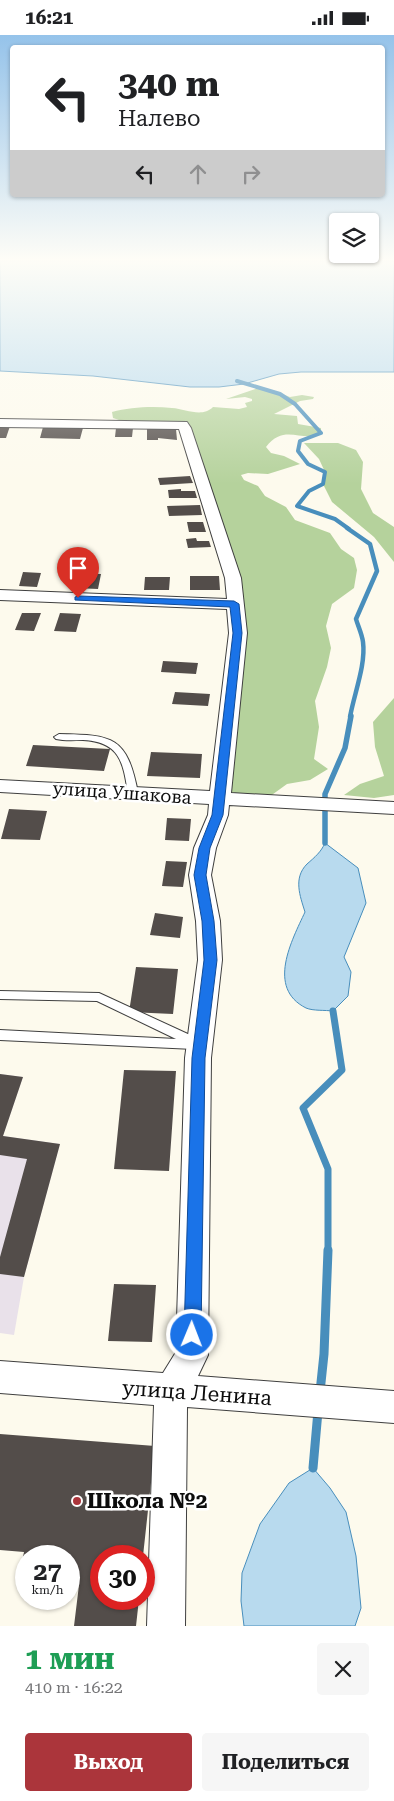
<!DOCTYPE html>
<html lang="ru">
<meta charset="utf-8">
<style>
:root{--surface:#fff;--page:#f6f6f6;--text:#202124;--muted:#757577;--accent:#ab353b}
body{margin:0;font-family:"Roboto Serif",serif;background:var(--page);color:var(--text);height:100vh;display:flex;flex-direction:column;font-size:19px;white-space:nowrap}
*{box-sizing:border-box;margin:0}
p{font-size:16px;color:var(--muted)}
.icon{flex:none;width:28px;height:28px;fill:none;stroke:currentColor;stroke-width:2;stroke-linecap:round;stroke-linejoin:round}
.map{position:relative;height:1591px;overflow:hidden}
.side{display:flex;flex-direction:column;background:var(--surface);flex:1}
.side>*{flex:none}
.banner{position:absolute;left:10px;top:10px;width:375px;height:152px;border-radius:5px;box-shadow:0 1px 4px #0004;background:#fff;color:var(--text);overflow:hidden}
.controls{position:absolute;left:329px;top:178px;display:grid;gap:10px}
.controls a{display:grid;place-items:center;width:50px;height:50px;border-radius:5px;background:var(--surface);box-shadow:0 1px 4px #0004;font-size:25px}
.speed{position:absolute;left:15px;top:1510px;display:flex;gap:10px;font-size:25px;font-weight:700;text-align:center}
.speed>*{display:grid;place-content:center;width:65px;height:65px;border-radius:50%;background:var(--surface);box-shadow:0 1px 4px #0004;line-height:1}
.speed small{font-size:12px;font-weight:400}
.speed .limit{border:8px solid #d22;background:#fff;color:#111}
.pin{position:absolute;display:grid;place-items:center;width:42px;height:42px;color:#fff;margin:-51px -21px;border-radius:50% 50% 50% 0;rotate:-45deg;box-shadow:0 0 5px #0007}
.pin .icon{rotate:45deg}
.me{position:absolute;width:55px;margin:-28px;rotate:1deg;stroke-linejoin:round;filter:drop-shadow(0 0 4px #0008)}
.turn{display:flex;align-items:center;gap:18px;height:105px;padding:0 25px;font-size:22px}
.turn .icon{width:65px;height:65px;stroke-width:2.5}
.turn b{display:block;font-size:35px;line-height:42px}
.lanes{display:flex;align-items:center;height:48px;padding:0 25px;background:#0003;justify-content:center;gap:25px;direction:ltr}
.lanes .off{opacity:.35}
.round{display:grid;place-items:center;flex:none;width:52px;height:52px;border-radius:5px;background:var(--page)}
.headline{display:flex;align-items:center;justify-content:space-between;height:85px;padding:0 25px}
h1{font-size:30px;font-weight:700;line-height:38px;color:#1e9e55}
.cta{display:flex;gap:10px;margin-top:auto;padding:10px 25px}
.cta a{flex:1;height:58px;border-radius:5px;background:var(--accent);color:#fff;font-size:20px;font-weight:700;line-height:58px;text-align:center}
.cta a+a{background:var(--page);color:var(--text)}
.status{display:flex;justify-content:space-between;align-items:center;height:35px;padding:0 25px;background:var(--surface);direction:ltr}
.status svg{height:14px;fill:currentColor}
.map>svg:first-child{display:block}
</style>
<div class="status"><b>16:21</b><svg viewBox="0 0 49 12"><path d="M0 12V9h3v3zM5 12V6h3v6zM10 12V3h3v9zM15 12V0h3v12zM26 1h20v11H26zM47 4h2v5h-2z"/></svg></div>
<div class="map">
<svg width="394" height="1591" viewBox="0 0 394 1591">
<rect width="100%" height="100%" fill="#fdfaed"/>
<!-- industrial -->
<path fill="#e9e1ea" d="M0,1039L23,1042L3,1101L60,1109L24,1242L14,1300L0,1298Z"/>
<!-- forest -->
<path fill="#b5d29c" d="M258,353L272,355L290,362L302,360L314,362L313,364L300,366L274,379L297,381L298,389L321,393V398C303,409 285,387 266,412L271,418L284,421L300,429L268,439L248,438L241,440L244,445L258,451L265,461L286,472L295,485L330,498L341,514L354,523L357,535L354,553L332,569L326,591L331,613L327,632L315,666L319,692L314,724L328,734L310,745L287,749L269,762L224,760L242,598L188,393L128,388L113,383L112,377C130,372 153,371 172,373C186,374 202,383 213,372L239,374L247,372L245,368L252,366V364L245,362L226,364Z
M304,408H338L356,415L363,427L361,454L373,478L394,492V527L374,502L332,467L323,449L325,437L319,424Z
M394,663V760L374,763L344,760L360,749L384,741L375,712L373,687Z"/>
<!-- water -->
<path fill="#b8daee" stroke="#488ebc" d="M0,226H394V337H301L279,339L244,349L219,352H190L93,341L0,336Z
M325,808L358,833L366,868L344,922L351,937L348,961L333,976C325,975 313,976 306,973C266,953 292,905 305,877C300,861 293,843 307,829C315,822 321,817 325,808Z
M313,1433L330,1453L346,1477L356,1521L361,1573L355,1591H244L241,1566L242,1538L260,1489L289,1448Z"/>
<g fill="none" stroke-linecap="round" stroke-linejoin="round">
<!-- stream-far4 -->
<path stroke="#488ebc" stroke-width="4" d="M237,346L280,359L295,369L321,398L300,406L298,416L308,429L325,437L323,449L309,456L297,471L335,484L349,494"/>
<!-- stream-far3 -->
<path stroke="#488ebc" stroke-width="4.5" d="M347,493L370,509L377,536L356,584C358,591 362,599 363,607C366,630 354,659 350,682"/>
<!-- stream-far2 -->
<path stroke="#488ebc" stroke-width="5.5" d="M325,808V759L345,713L351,681"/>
<!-- stream-far1 -->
<path stroke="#488ebc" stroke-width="7" d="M328,1216V1134L303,1073L342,1035L333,976"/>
<!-- stream -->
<path stroke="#488ebc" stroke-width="9" d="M320,1357L324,1319L328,1215
M313,1433L318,1376"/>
</g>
<!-- building -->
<path fill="#534d4a" d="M0,391H10L6,403H0Z
M43,392L83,393L80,404L40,403Z
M116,393H133L132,402H115Z
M147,394H176L177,405L158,403V405H147Z
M190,441L193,448L160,450L158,443Z
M181,454V456H195L197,463H169L168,455Z
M200,470L202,480L169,481L167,471Z
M187,487H203L206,497H189Z
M196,503L197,506H209L211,512L188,513L186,504Z
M23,537L41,538L37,552L19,551Z
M79,538L101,539L98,554L75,553Z
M190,541H219L220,555H190Z
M145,542H170L169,555H144Z
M22,578H41L34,596L15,595Z
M60,578L81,579L76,597L54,596Z
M163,626L198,628L196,639L161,637Z
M175,657L210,659L208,671L172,669Z
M33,710L110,714L104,736L26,731Z
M151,717L202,719L200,743L147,741Z
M9,774L47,776L40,805L1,804Z
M167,783L191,784L189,806L165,805Z
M166,826L187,827L183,852L162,851Z
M155,878L183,882L180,903L150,900Z
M136,932L178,934L173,979L129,977Z
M124,1035L176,1036L169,1136L114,1134Z
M0,1039L23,1042L3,1101L60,1109L24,1242L0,1239V1222L27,1124L0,1120Z
M114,1249L156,1250L152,1307L108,1306Z
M0,1399L155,1411L143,1521H101V1564H139L136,1591H74L79,1550H69V1521H26V1546H18L24,1517L0,1515Z"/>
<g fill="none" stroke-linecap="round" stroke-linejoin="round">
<!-- service casing -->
<g stroke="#3f3f3f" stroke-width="2">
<path id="service" d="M59,699C113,700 127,701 138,758L136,760H130L128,758C123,727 120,707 83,705C74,705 65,706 56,704L54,702Z
M0,956L99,958L203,1006L205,1009L203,1012L194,1014L0,1005V995L176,1004L97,966L0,964Z"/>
</g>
<!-- minor casing -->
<g stroke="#3f3f3f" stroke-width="2">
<path id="minor" d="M0,384L187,387L191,393L241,543L247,598L231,758L394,767V779L229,770L228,780L216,813L211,840L220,886L222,925L211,1023L208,1320L198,1341L394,1356V1388L187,1372L185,1591H147L154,1370L0,1358V1326L163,1338L176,1317L185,1023L198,925L196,886L189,840L194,813L208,780L209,769L0,757V745L210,756L229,598L227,574L0,565V555L227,564L225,543L179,394L0,392Z"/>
</g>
<!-- service -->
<use href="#service" fill="#fff" fill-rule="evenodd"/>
<!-- minor -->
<use href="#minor" fill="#fff" fill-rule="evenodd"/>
</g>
<!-- sky -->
<linearGradient id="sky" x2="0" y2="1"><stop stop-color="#95c3ea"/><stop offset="0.5" stop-color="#fefdf7"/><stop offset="1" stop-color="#fefdf7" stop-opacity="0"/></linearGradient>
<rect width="394" height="449" fill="url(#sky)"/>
<!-- route -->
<path fill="#1a73e8" stroke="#114b97" d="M78,561L234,566L239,569L242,598L223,780L210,813L206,840L214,886L217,925L205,1023L201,1300L198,1306L192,1308L187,1306L184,1300L192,1023L204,925L202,886L194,840L199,813L212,780L233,598L230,572L75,565V562Z"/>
<!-- markers -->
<circle fill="#ab353b" stroke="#fff" stroke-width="2" cx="77" cy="1466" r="5"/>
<g text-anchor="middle" stroke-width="5" stroke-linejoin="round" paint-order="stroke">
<!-- street labels -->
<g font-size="18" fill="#0c0c0c" stroke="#fff">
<text transform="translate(122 758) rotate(4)" y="6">улица Ушакова</text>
</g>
<!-- near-street labels -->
<g font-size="21" fill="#0c0c0c" stroke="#fff">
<text transform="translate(197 1358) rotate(4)" y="7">улица Ленина</text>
</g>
<!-- near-poi labels -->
<g font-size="21" font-weight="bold" fill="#0c0c0c" stroke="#fff" text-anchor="start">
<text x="87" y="1473">Школа №2</text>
</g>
</g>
</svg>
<div class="controls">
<a><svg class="icon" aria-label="layers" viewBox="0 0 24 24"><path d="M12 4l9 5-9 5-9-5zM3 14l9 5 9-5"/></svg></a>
</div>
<div class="speed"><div>27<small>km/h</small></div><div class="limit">30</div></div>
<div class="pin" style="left:78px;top:563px;background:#d93025"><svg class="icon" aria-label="arrive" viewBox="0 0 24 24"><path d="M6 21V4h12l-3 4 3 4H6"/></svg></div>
<svg class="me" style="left:192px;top:1300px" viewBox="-20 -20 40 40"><circle r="17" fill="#1a73e8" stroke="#fff" stroke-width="3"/><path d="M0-11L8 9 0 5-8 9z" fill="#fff"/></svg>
<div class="banner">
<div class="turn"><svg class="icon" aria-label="left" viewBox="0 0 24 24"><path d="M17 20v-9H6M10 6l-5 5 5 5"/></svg><div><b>340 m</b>Налево</div></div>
<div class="lanes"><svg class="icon" aria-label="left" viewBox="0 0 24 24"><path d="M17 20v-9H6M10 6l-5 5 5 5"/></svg><svg class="icon off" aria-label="ahead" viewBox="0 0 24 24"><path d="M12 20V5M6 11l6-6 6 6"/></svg><svg class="icon off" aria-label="right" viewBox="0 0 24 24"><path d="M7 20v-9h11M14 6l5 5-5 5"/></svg></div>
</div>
</div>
<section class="side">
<div class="headline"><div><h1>1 мин</h1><p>410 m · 16:22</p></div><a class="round"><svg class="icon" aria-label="close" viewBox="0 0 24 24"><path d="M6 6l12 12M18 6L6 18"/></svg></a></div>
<div class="cta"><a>Выход</a><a>Поделиться</a></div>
</section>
